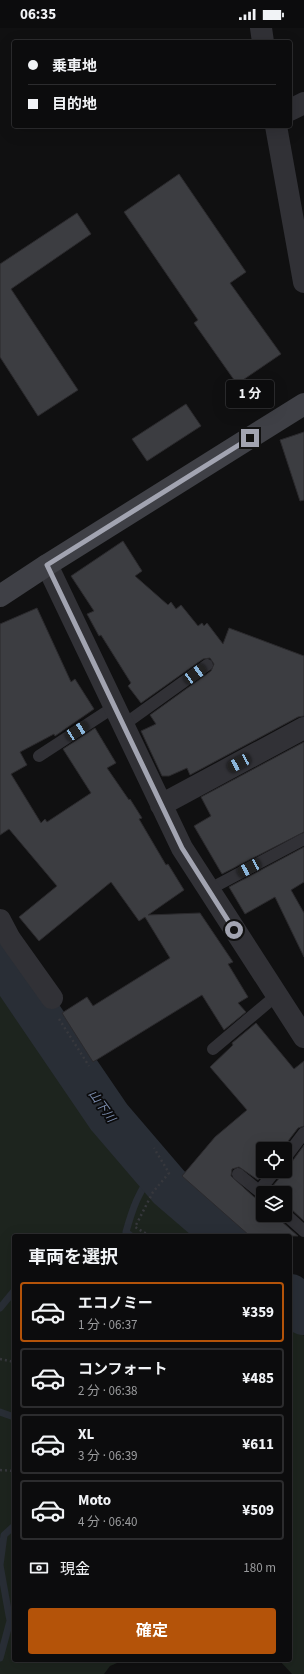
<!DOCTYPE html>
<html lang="ja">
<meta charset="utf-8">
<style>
:root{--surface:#0c0c0d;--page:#151516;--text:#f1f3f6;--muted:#9a9b9d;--line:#2c2c2e;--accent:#b45309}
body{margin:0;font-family:"Source Sans 3","Noto Sans JP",sans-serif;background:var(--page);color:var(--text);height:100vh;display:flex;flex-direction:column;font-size:15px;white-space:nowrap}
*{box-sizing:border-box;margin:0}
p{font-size:13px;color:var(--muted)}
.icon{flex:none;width:22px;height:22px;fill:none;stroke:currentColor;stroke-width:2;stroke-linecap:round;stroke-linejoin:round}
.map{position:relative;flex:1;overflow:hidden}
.side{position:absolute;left:12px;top:1206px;width:280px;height:428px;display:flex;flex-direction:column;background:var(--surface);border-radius:4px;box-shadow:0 4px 16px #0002,0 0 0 1px var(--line)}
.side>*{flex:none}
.banner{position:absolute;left:12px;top:12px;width:280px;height:88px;border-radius:4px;box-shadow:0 4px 16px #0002,0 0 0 1px var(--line);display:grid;align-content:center;height:88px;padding:0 16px;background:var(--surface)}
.tools{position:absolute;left:256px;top:1114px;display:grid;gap:8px}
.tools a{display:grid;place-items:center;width:36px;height:36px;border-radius:4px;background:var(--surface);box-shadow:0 4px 16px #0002,0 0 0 1px var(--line);font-size:20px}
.end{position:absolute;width:18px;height:18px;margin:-9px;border:5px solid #a2a4b1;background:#111;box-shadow:0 0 0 2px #111}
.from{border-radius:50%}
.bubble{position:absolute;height:28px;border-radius:4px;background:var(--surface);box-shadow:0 4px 16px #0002,0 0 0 1px var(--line);font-size:13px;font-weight:700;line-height:28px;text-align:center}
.car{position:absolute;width:12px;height:24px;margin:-12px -6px;border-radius:5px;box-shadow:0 0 3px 1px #0007;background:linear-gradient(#222 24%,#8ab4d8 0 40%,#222 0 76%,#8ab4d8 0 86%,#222 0)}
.banner b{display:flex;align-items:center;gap:14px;height:38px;font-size:15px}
.banner b+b{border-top:1px solid var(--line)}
.banner i{width:10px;height:10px;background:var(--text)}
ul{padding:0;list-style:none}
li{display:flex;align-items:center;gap:12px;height:60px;margin:0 8px 6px;padding:0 8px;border:2px solid var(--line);border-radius:4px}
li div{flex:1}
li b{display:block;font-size:15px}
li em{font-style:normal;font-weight:700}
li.active{border-color:var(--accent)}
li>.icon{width:36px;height:36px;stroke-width:1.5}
h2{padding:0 16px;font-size:18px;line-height:48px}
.pay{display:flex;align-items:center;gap:10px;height:44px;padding:0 16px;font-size:15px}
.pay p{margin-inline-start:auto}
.primary-button{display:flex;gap:8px;margin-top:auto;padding:8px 16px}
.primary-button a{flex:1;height:46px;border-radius:4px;background:var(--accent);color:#fff;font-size:16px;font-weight:700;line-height:46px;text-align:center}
.status{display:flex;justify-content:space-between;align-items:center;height:28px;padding:0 20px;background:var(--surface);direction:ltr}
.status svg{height:11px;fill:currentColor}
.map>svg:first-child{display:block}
.green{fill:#1d241e}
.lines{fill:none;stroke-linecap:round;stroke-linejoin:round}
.stream{stroke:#292e36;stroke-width:7}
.river{stroke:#292e36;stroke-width:44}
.building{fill:#3c3d41;stroke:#2b2a2d}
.path{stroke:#37383d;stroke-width:2.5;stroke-dasharray:2 3;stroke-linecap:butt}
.lane{stroke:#313136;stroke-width:12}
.street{stroke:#313136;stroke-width:22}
.secondary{stroke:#3f4046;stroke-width:22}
.route{stroke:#a2a4b1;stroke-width:5}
.labels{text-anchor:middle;stroke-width:3.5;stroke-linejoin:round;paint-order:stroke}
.water-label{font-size:12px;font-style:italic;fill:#7a8bac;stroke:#0b0b0c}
</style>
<div class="status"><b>06:35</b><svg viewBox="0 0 49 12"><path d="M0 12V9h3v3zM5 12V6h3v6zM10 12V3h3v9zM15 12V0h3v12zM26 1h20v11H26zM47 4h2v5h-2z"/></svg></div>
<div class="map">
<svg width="304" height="1646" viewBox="0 0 304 1646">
<rect width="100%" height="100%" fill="#101011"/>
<path class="green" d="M0 952 100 1094 137 1139 167 1168 216 1208H14V1632H124L110 1638 104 1646H0Z
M290 1289 304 1308V1646H292L279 1632H290Z"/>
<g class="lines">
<path class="stream" d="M131 1208 126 1204C132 1182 139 1161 155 1144
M0 1280 14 1263
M0 1384 14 1389
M0 1630 10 1593 0 1537 4 1507 14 1498"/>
<path class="river" d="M0 929 109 1089 169 1159 226 1208
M290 1268 304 1285"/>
</g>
<path class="building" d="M179 146 246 244 230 255 281 326 237 356 194 295 198 292 124 184Z
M77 185 91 206 11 261 78 362 38 388 0 329V236Z
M186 376 201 398 147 433 132 411Z
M304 404V472L300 473 280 412Z
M123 513 142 543 135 548 168 577 171 574 176 581 181 577 198 598 202 595 204 598 207 595 223 616 229 600 304 628V688L298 689 190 747 187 740 169 748H162L141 703 156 696 150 687 211 643 214 636 210 630 203 631 141 675 128 658 131 655 101 607 99 608 87 586 94 583 71 548Z
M37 580 71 654 75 651 94 681 55 708 54 706 20 724 27 737 11 746 41 795 45 791 47 794 91 765 63 721 95 700 116 735 107 740 129 772 130 771 142 790 139 791 166 837 168 836 184 862 148 887 200 885 233 934 228 936 248 969 238 975 246 984 224 1002 202 967 93 1034 62 985 87 969 93 978 170 930 145 889 139 893 111 854 39 913 19 889 57 858 9 801 0 807V596Z
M304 714V804L222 846 194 798 211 788 201 769Z
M304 819V854L291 862 304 885V929L275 869 245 886 229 859Z
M256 995 294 1041 304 1033V1098L298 1100 282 1121H263V1143H265L258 1152 239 1139 232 1141 231 1148 254 1169 258 1170 263 1169V1187H278L280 1192 298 1208H250L182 1148 215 1109 247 1082 210 1039 233 1017 232 1015Z
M304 1117V1193L290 1180 285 1179V1165H267L281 1148 282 1143H285V1137L291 1135Z"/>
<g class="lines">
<path class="path" d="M59 991 89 1038
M150 1208 135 1199 153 1164 169 1145 154 1120
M0 1331 14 1334
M0 1442 14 1443"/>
<path class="lane" d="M122 698 207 637
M39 728 114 679
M208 862 304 811
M213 1021 277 967
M285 1130 304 1105
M238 1146 259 1163 275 1143
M285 1186 304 1203"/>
<path class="street" d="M261 0 263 14
M290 82 304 75
M276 98 304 254
M47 537 182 820 304 1009
M161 777 304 700
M0 892 10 911 52 970"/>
<path class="secondary" d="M0 568 47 537 304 376"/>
</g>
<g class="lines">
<path class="route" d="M234 902 182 820 47 537 250 410"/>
</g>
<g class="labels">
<g class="water-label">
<text transform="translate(102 1078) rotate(54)" y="4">山下川</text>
</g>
</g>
</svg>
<div class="tools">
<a><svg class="icon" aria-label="locate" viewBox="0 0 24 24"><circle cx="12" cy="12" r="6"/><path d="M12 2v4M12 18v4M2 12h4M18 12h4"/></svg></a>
<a><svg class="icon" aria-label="layers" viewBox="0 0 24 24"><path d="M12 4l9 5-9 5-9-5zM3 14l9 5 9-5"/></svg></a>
</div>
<i class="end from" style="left:234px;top:902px"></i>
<i class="end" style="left:250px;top:410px"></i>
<div class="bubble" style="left:226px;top:352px;width:48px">1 分</div>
<i class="car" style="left:195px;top:646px;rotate:54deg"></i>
<i class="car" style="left:77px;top:703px;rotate:57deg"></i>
<i class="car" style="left:239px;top:735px;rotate:242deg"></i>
<i class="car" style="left:249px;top:840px;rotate:242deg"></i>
<div class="banner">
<b><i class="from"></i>乗車地</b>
<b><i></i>目的地</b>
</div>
<section class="side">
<h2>車両を選択</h2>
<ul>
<li class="active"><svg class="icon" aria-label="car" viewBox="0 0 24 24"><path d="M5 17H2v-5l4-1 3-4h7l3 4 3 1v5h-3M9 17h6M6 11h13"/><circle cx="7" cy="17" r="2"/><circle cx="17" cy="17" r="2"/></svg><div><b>エコノミー</b><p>1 分 · 06:37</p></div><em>¥359</em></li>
<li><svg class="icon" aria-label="car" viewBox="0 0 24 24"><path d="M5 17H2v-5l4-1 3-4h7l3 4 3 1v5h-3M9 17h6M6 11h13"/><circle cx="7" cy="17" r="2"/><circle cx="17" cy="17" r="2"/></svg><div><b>コンフォート</b><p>2 分 · 06:38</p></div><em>¥485</em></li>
<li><svg class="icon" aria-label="car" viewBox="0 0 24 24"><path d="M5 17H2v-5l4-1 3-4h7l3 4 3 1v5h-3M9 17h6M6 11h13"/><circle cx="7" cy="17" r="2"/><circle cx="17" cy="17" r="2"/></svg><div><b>XL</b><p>3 分 · 06:39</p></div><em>¥611</em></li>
<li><svg class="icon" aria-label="car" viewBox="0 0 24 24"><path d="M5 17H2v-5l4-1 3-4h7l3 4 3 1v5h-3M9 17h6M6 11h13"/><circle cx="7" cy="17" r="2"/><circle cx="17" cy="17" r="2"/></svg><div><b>Moto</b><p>4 分 · 06:40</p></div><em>¥509</em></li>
</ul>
<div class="pay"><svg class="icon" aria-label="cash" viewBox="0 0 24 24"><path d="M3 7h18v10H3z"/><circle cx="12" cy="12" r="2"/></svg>現金<p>180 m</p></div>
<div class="primary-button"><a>確定</a></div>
</section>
</div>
